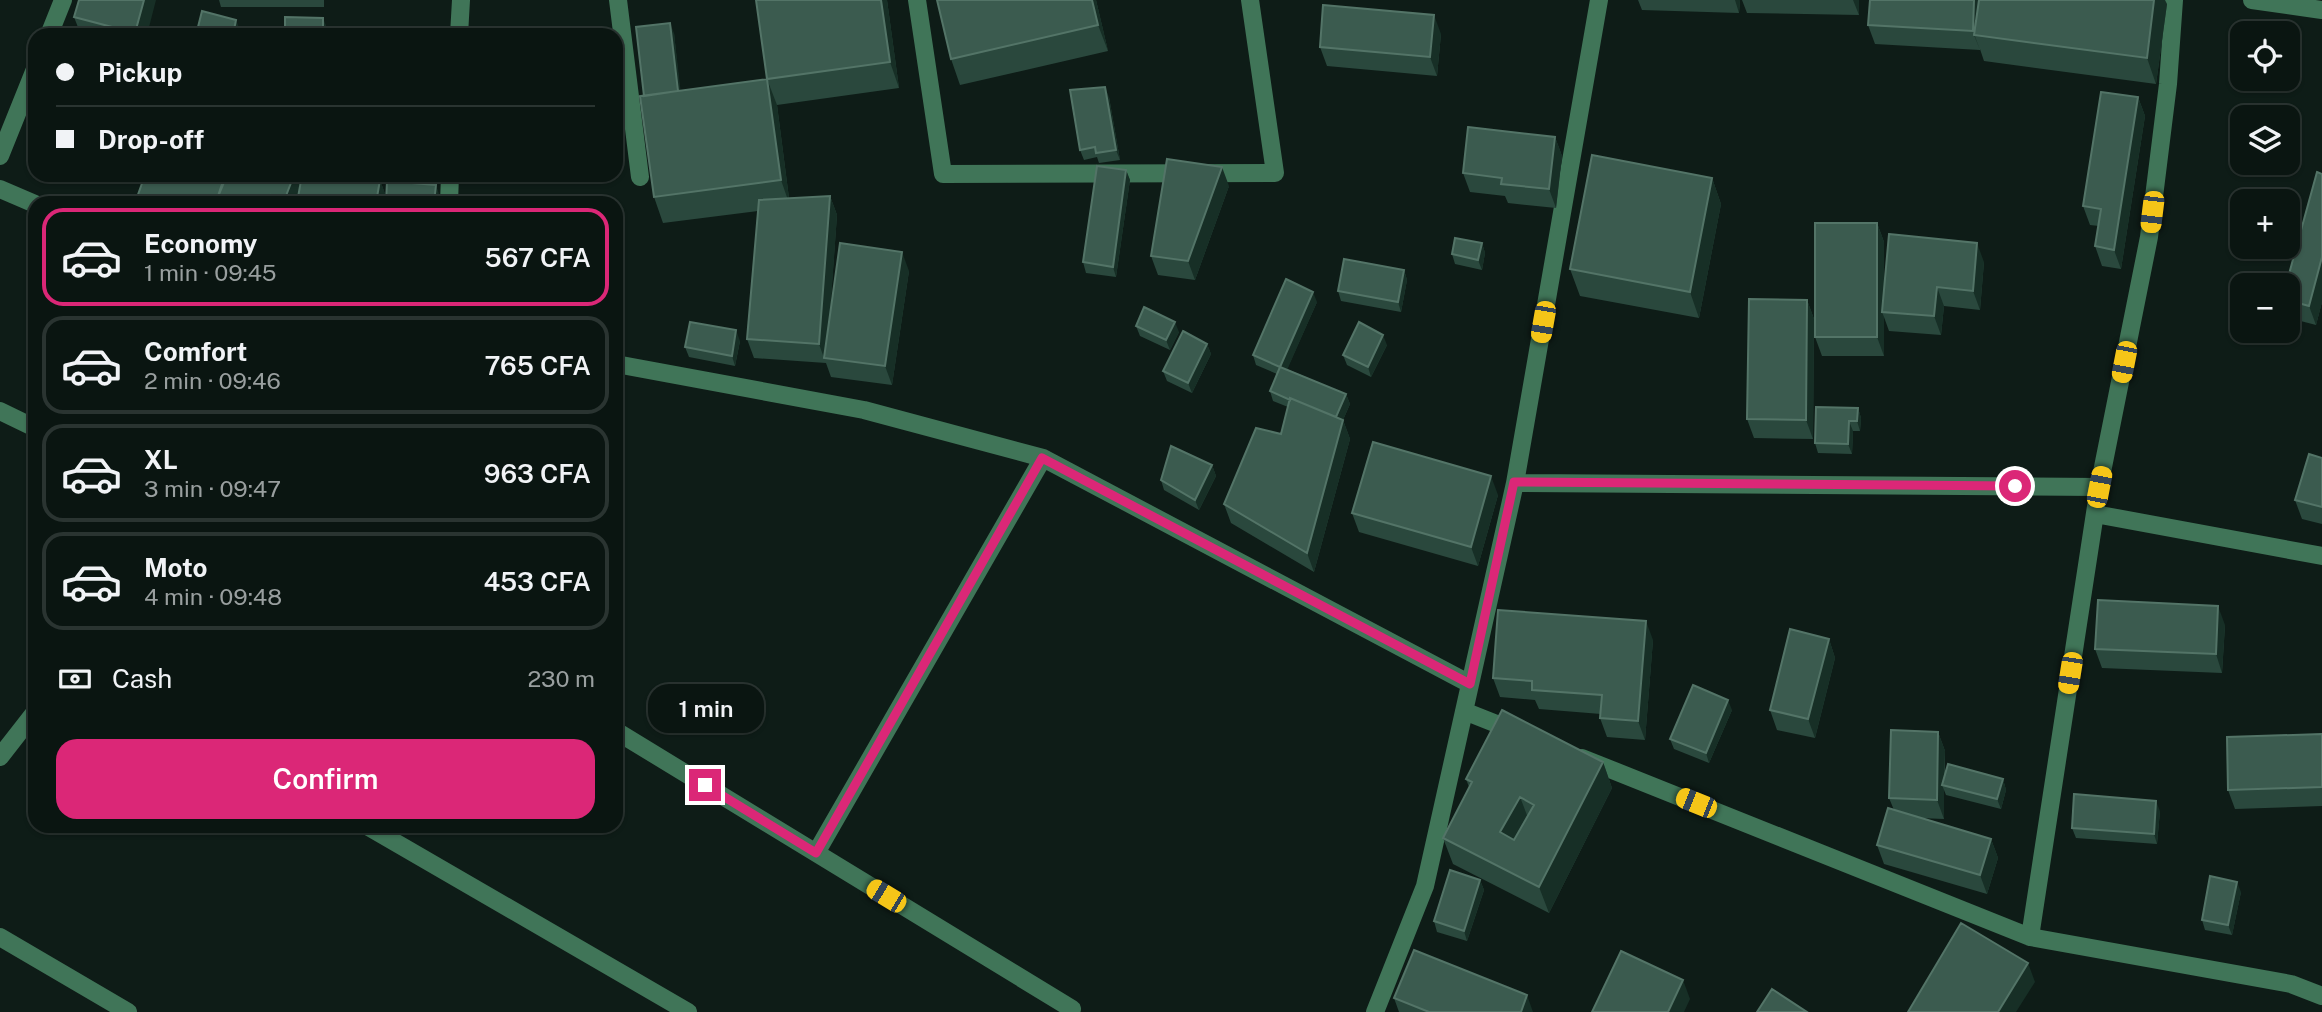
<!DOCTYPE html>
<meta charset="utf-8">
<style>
:root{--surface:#0a1511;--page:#18221f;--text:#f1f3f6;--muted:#999f9f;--line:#2a3431;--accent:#db2777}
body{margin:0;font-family:"Public Sans",sans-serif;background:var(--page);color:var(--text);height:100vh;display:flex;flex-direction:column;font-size:26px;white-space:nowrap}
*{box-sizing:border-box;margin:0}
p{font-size:23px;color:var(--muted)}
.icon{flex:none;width:38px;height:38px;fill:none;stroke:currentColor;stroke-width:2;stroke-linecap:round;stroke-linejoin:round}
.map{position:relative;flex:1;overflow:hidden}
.panel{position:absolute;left:28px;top:196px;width:595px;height:637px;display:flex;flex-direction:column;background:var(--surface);border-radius:21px;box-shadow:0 2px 5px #0004,0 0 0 2px var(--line)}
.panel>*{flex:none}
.guide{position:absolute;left:28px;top:28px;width:595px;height:154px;border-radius:21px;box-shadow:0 2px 5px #0004,0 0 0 2px var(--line);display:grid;align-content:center;height:154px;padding:0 28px;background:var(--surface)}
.buttons{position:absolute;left:2230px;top:21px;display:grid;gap:14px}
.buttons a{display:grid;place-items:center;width:70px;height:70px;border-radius:14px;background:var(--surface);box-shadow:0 2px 5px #0004,0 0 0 2px var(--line);font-size:35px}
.end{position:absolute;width:32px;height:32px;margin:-16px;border:9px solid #db2777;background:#fff;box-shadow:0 0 0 4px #fff}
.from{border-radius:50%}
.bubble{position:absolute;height:49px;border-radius:21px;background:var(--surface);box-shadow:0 2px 5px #0004,0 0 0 2px var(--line);font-size:23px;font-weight:600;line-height:49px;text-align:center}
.car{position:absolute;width:21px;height:42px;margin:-21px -10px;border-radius:9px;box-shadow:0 0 5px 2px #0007;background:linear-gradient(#f5c518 24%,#345 0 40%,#f5c518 0 76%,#345 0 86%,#f5c518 0)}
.guide b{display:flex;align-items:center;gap:24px;height:66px;font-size:26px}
.guide b+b{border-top:2px solid var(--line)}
.guide i{width:18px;height:18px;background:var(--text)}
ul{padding:12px 0 0;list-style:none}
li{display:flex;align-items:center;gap:21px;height:98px;margin:0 14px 10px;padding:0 14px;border:4px solid var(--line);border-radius:21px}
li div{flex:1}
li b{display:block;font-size:26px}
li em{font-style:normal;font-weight:600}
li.active{border-color:var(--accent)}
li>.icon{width:63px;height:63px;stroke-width:1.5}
.pay{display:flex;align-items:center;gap:18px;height:77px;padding:0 28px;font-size:26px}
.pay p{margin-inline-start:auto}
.action{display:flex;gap:14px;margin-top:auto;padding:14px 28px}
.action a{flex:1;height:80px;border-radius:21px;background:var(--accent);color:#fff;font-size:28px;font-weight:600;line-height:80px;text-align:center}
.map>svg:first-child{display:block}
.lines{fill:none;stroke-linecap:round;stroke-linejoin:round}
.minor{stroke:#407558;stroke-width:18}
.wall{fill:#2a483d}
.shaded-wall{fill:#172f26}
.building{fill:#3b5b4f;stroke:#537467;stroke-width:2;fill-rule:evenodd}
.route{stroke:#db2777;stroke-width:9}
</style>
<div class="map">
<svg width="2322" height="1012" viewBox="0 0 2322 1012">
<rect width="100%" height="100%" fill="#0e1c17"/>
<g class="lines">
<path class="minor" d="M618 0 640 177
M917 0 943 174 1275 173 1250 0
M2252 0 2322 10
M49 35 63 0
M459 35 461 0
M0 156 35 69
M0 189 35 204
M449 203 450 175
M616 364 864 410 1043 458 1470 684
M0 411 35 428
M1515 483 2099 487
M2095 514 2322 556
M1464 711 1517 732
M616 731 1072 1009 1070 1012
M0 757 35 712
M1582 758 2030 937 2291 984 2322 996
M367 826 688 1012
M816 853 1043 458
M0 937 128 1012
M2030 937 2099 487 2149 237 2168 84 2174 0
M1375 1012 1425 886 1515 483 1599 0"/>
</g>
<path class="wall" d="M219 0H324V7H221Z
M887 0 899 88 777 105 789 198 830 196 837 215 830 311 909 271 892 385 831 377 826 363 754 358 747 339 758 211 663 223 654 197 644 96 674 33 680 91 767 79Z
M1096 0 1108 51 960 85 951 59Z
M1638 0H1740L1739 13 1642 10Z
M1742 0H1859V15L1747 13Z
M2167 4 2156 84 1984 61 1980 49V50L1875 44 1868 25Z
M74 17 147 35H81Z
M1441 34 1437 76 1327 66 1320 47Z
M1109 97 1120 160 1099 163 1097 157 1084 160 1080 150Z
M2138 97 2145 116 2121 269 2102 266 2095 246 2099 226 2090 225 2083 206Z
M1555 137 1562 156 1556 208 1508 203 1505 196 1470 192 1463 173Z
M1126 170 1130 180 1116 277 1086 273 1083 262Z
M2322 174V302L2316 325 2289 318 2287 312V285Z
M224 178 225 181 380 180 386 197 442 203H135Z
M1712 178 1721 204 1699 318 1580 296 1570 269Z
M1229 186 1195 280 1158 275 1151 256Z
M1877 223 1884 242V291L1984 262 1980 310 1944 306 1941 335 1889 331 1884 317V356H1822L1815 337Z
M1482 243 1485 253 1482 270 1455 264 1452 254Z
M1404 270 1407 280 1401 312 1341 301 1338 291Z
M1807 300 1814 319 1813 439 1754 438 1747 419Z
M1317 302 1287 369 1346 394 1350 404 1343 420 1350 439 1314 572 1231 523 1224 504 1281 434 1288 407 1273 401 1270 391 1277 374 1256 365 1253 355Z
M1136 326 1179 332 1170 350 1140 336Z
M740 341 735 366 689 357 685 347Z
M1207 344 1211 354 1192 393 1167 381 1163 371Z
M1387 345 1371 377 1347 365 1343 355Z
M1858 408 1861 418 1860 431H1853L1852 454 1818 453 1815 443Z
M2322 458V524L2302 519 2295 500Z
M1212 465 1216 476 1199 510 1164 490 1161 480Z
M1498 495 1478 566 1359 532 1352 513Z
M2225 625 2222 673 2102 668 2095 649Z
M1829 639 1835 658 1815 738 1777 730 1770 710Z
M1653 640 1645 740 1607 737 1600 718 1601 714 1539 709 1535 700 1500 697 1493 678Z
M1732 710 1709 763 1674 749 1670 739Z
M1938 732 1945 751V776L2003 779 2006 790 2001 809 1946 795 1944 790V819L1919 818 1991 839 1998 858 1987 894 1884 864 1877 845 1894 810 1889 798Z
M2322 734V806L2235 809 2228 790Z
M1603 762 1612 788 1549 913 1453 864 1443 838 1469 787 1466 779Z
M2160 811 2157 844 2076 838 2072 828Z
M1480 880 1484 890 1467 941 1437 932 1434 921Z
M2241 892 2232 935 2205 930 2202 920Z
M1394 998 1533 1012H1399Z"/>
<path class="shaded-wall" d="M144 0H156L147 35H136L135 33Z
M881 0H887L899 88 890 62Z
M1092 0H1096L1108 51 1098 25Z
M1735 0H1740L1739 13Z
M1853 0H1859V15Z
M1974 0H1982L1974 35 1980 50 1973 31Z
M2154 0H2165L2167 4 2156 84 2147 58Z
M1434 15 1441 34 1437 76 1430 57Z
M323 18 327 28V35H323Z
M236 20 240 30 239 35H233Z
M670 23 674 33 683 112 679 102Z
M767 79 777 105 790 206 781 180Z
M1105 87 1109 97 1120 160 1116 150Z
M2138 97 2145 116 2121 269 2114 250Z
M1555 137 1562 156 1556 208 1549 189Z
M1222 167 1229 186 1195 280 1188 261Z
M1126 170 1130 180 1116 277 1113 267Z
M294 175H304L298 203H285L284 201Z
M1712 178 1721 204 1699 318 1690 292Z
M380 180 387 199 386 203H376Z
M436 185 442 203H434Z
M271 195 274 203H268Z
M830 196 837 215 827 358H824L819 344Z
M1877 223 1884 242V312H1882L1884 317V356L1877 337Z
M1482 243 1485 253 1482 270 1478 260Z
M1977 243 1984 262 1980 310 1973 291Z
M902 252 909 271 892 385 885 366Z
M2322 257V302L2316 325 2309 306Z
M1404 270 1407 280 1401 312 1398 302Z
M1937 287 1944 306 1941 335 1934 316Z
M1313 292 1317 302 1284 377 1280 367Z
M1807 300 1814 319 1813 439 1806 420Z
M1175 322 1179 332 1170 350 1166 340Z
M736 330 740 341 735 366 732 356Z
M1383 335 1387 345 1371 377 1368 367Z
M1207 344 1211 354 1192 393 1188 383Z
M1346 394 1350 404 1343 420 1350 439 1314 572 1307 553 1336 419Z
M1858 408 1861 418 1860 431 1857 421Z
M1849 421 1853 431 1852 454 1848 444Z
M1212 465 1216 476 1199 510 1195 500Z
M1491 476 1498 495 1478 566 1471 547Z
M2218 606 2225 625 2222 673 2216 654Z
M1646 621 1653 640 1645 740 1638 721Z
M1829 639 1835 658 1815 738 1808 719Z
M1728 700 1732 710 1709 763 1706 753Z
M1938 732 1945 751 1944 785H1942L1944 790V819L1937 800Z
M1603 762 1612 788 1549 913 1539 887Z
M2003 779 2006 790 2001 809 1997 799Z
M1520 797 1530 823 1509 858 1500 832Z
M2156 801 2160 811 2157 844 2154 834Z
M1991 839 1998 858 1987 894 1980 875Z
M1480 880 1484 890 1467 941 1464 931Z
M2237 882 2241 892 2232 935 2228 925Z
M2028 963 2035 982 2016 1012H1998Z
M1683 980 1690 999 1684 1012H1668Z
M1527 995 1533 1012H1521Z"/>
<path class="building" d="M79 0H144L135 33 74 17Z
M756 0H881L890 62 767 79Z
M937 0H1092L1098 25 951 59Z
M1870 0H1974L1973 31 1868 25Z
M1979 0H2154L2147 58 1974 35Z
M1323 5 1434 15 1430 57 1320 47Z
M202 11 236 20 233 35H196Z
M285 17 323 18V35H285Z
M670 23 678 91 644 96 636 27Z
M767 79 781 180 654 197 640 96Z
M1105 87 1116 150 1096 153 1095 147 1080 150 1070 90Z
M2101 92 2138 97 2114 250 2095 246 2101 209 2083 206Z
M1468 127 1555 137 1549 189 1501 184 1502 178 1463 173Z
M1592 155 1712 178 1690 292 1570 269Z
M1167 159 1222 167 1188 261 1151 256Z
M1097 166 1126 170 1113 267 1083 262Z
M2317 172 2322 174V257L2309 306 2287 300V285H2286Z
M145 175H217L224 178 217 199 227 175H294L284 201 271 195 268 203H135Z
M302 175H347L380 180 376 203H297Z
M387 181 436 185 434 203H386Z
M830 196 819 344 747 339 759 200Z
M1815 223H1877V337H1815Z
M1889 234 1977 243 1973 291 1937 287 1934 316 1882 312Z
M1455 238 1482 243 1478 260 1452 254Z
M840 243 902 252 885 366 824 358Z
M1344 259 1404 270 1398 302 1338 291Z
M1286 279 1313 292 1280 367 1346 394 1336 417 1290 398V400L1270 391 1280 367 1253 355Z
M1749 299 1807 300 1806 420 1747 419Z
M1144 307 1175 322 1166 340 1136 326Z
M690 322 736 330 732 356 685 347Z
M1359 322 1383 335 1368 367 1343 355Z
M1183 331 1207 344 1188 383 1163 371Z
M1290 398 1343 420 1307 553 1224 504 1256 428 1281 434Z
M1816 407 1858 408 1857 421H1849L1848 444 1815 443Z
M1373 442 1491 476 1471 547 1352 513Z
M1171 446 1212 465 1195 500 1161 480Z
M2309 454 2322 458V507L2295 500Z
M2098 600 2218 606 2216 654 2095 649Z
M1498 610 1646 621 1638 721 1600 718 1602 695 1532 690V681L1493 678Z
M1790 629 1829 639 1808 719 1770 710Z
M1693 685 1728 700 1706 753 1670 739Z
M1502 710 1603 762 1539 887 1443 838 1472 782 1466 779ZM1520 797 1534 805 1514 840 1500 832Z
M1891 730 1938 732 1937 800 1889 798Z
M2322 734V787L2228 790 2227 737Z
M1948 764 2003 779 1997 799 1942 785Z
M2074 794 2156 801 2154 834 2072 828Z
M1888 808 1991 839 1980 875 1877 845Z
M1450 870 1480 880 1464 931 1434 921Z
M2210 876 2237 882 2228 925 2202 920Z
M1961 923 2028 963 1998 1012H1908Z
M1414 950 1527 995 1521 1012H1429L1394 998Z
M1621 951 1683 980 1668 1012H1592Z
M1772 989 1807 1012H1757Z"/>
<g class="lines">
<path class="route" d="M705 785 816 853 1042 458 1470 684 1514 482 2015 486"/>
</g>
</svg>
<div class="buttons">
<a><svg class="icon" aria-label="locate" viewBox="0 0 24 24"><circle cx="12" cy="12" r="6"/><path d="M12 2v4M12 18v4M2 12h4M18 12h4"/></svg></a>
<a><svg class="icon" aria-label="layers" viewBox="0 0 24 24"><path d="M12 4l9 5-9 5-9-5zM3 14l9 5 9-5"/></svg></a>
<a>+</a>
<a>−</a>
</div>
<i class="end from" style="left:2015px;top:486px"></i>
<i class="end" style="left:705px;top:785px"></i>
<div class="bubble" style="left:648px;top:684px;width:116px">1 min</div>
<i class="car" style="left:2152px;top:212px;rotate:187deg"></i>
<i class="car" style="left:1543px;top:322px;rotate:190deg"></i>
<i class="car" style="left:2124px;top:362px;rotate:191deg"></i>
<i class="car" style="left:2099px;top:487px;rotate:11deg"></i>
<i class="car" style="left:2070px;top:673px;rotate:189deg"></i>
<i class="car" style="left:1696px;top:803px;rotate:292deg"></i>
<i class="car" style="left:886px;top:896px;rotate:301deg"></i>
<div class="guide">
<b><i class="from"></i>Pickup</b>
<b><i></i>Drop-off</b>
</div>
<section class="panel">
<ul>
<li class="active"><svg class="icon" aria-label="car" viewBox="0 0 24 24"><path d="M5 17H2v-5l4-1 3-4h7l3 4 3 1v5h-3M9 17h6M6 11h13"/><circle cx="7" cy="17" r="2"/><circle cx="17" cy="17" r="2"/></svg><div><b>Economy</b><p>1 min · 09:45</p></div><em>567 CFA</em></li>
<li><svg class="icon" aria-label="car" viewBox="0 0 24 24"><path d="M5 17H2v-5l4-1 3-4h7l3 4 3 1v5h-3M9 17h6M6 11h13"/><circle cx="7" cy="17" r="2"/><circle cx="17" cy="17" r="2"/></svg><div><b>Comfort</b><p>2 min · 09:46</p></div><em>765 CFA</em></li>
<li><svg class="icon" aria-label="car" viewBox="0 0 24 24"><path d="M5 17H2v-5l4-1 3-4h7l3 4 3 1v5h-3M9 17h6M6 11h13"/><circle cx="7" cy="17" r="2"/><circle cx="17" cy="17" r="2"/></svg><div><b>XL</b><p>3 min · 09:47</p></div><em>963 CFA</em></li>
<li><svg class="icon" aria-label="car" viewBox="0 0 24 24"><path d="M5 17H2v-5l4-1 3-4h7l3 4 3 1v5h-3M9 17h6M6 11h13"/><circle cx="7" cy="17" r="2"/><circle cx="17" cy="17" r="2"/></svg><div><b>Moto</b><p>4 min · 09:48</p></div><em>453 CFA</em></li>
</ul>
<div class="pay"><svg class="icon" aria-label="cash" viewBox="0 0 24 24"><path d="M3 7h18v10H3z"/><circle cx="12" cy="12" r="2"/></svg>Cash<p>230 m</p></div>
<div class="action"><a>Confirm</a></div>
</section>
</div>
